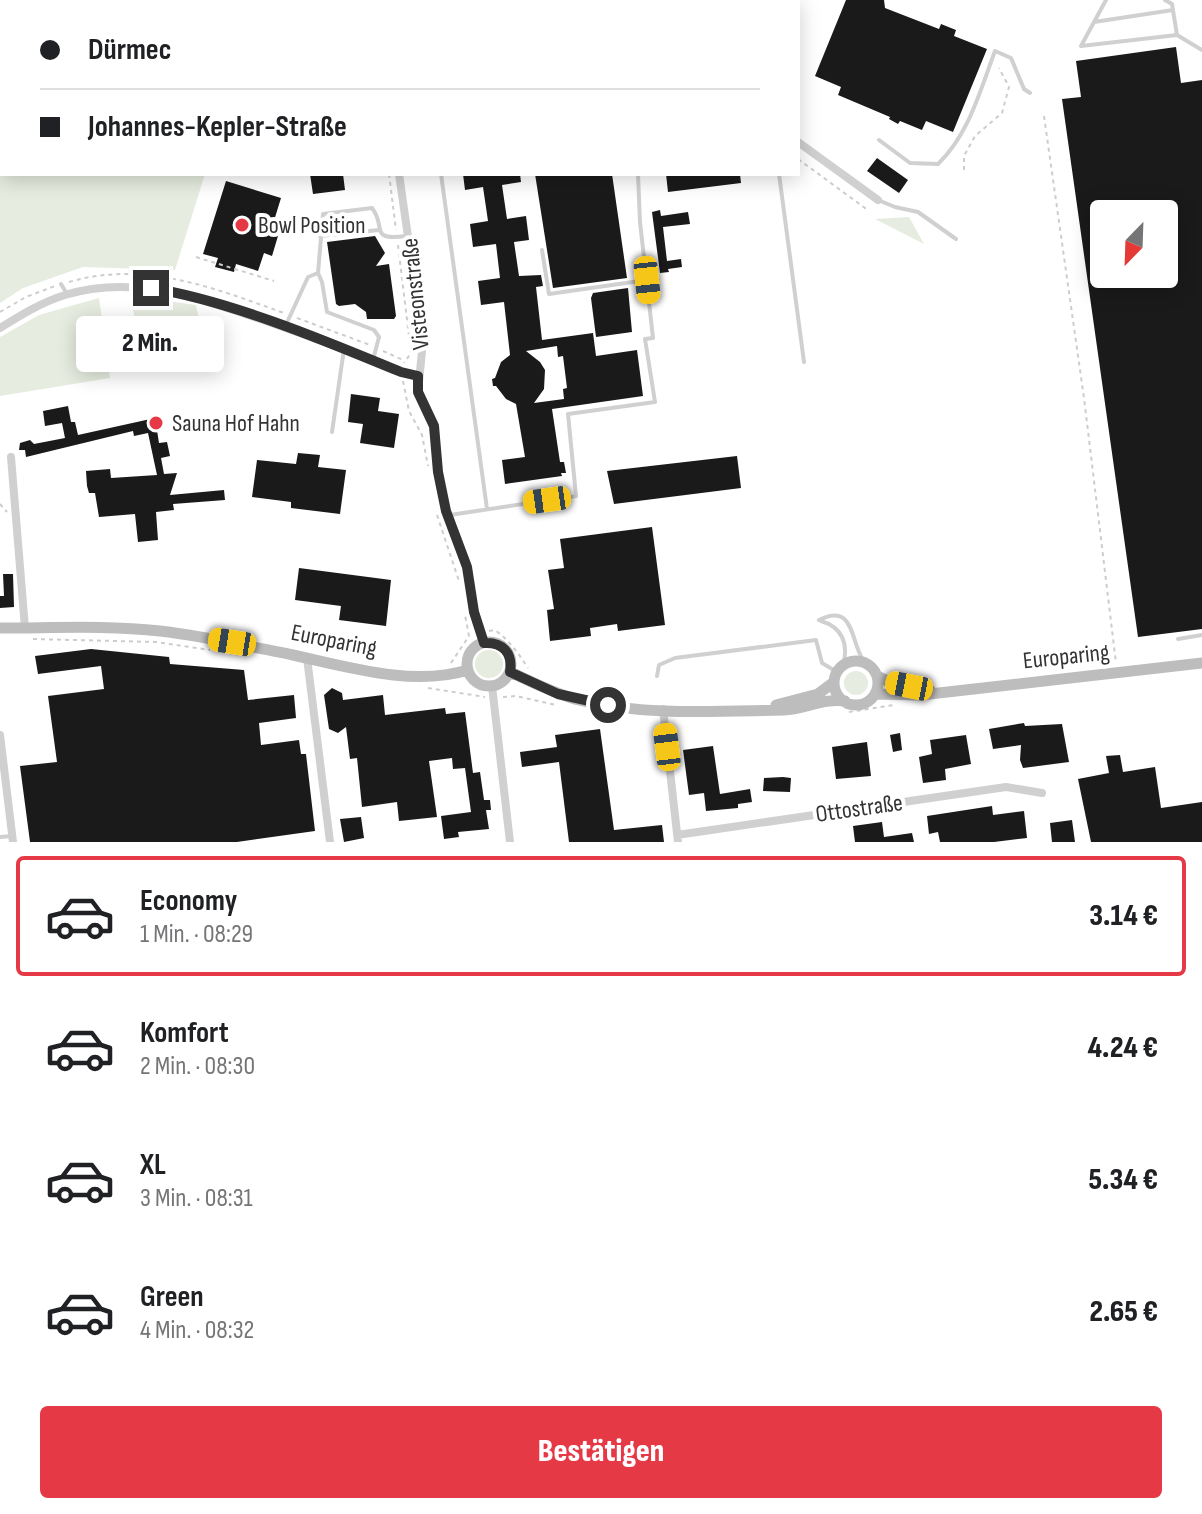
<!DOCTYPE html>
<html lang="de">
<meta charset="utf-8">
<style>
:root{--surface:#fff;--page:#f6f6f6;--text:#202124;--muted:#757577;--line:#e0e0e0;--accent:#e63946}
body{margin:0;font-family:"Sofia Sans Condensed",sans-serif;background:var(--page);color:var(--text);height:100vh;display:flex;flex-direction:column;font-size:30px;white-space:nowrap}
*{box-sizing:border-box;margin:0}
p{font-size:26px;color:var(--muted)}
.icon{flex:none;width:44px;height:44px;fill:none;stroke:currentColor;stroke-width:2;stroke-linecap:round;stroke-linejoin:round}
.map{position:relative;height:842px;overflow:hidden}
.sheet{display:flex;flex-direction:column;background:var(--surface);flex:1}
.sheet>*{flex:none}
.top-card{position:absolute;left:0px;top:0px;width:800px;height:176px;box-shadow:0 4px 20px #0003;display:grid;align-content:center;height:176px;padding:0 40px;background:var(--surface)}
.needle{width:52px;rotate:203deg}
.tools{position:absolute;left:1090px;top:200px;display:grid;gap:16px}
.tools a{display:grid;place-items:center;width:88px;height:88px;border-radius:8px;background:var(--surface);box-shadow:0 4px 20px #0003;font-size:40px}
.end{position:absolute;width:36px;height:36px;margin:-18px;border:10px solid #333;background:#fff;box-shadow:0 0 0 4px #fff}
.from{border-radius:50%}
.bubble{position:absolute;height:56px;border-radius:8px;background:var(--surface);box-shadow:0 4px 20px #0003;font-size:26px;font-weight:800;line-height:56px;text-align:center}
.car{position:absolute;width:24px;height:48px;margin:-24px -12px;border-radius:10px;box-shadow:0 0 6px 2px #0007;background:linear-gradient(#f5c518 24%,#345 0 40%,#f5c518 0 76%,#345 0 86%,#f5c518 0)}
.top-card b{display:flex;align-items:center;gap:28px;height:76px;font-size:30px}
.top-card b+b{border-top:2px solid var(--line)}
.top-card i{width:20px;height:20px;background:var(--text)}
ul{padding:14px 0 0;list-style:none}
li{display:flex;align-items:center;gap:24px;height:120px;margin:0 16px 12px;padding:0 24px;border:4px solid transparent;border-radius:8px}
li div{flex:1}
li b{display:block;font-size:30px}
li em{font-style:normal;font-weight:800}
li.current{border-color:var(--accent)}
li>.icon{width:72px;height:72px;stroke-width:1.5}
.primary-button{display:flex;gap:16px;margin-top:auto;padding:16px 40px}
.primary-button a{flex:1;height:92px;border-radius:8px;background:var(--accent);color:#fff;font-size:32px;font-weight:800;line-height:92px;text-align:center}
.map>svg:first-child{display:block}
.green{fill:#e6ecdf}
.building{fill:#1a1a1a;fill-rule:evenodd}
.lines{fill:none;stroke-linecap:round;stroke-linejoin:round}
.path{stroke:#cdcdcd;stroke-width:2;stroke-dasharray:4 4;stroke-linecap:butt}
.lane{stroke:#d0d0d0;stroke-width:4}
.street{stroke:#d0d0d0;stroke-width:8}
.secondary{stroke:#bdbdbd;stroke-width:11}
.route{stroke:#333;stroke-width:10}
.poi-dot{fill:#e63946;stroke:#fff;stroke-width:3}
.labels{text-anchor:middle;stroke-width:8;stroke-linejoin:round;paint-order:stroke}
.poi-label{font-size:24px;fill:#333;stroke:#fff;text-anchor:start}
.street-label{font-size:24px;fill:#333;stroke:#fff}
</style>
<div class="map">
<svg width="1202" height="842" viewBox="0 0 1202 842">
<rect width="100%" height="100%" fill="#fff"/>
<path class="green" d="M0 83H2V174H205L175 270 83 267 23 288 0 303Z
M909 217 924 244 875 219Z
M130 296 196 305 207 358 145 367Z
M99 298 110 378 0 396V337L39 315Z
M475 664a14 14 0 1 1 28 0a14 14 0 1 1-28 0Z
M844 683a12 12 0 1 1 24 0a12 12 0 1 1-24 0Z"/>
<path class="building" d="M846 0H884L885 8 939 29 941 24 956 30 954 36 987 49 953 132 926 121 922 130 900 121 898 124 889 119 890 117 838 95 841 87 815 76Z
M1176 47 1181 83 1202 80V629L1138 637 1062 99 1081 97 1076 61ZM1104 214H1164V274H1104Z
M877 158 908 180 899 193 867 171Z
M310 174H343L345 190 313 194Z
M463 174H520L521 182 502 185 507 219 526 216 529 240 514 242 519 276 541 275 543 286 536 287 542 340 593 333 596 356 637 350 643 396 552 409 560 462H564L566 473H561L562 476 505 484 502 460 525 457 516 404 506 399 496 386H493L492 379 495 378 501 362 510 355 504 302 481 305 478 281 500 278 496 244 473 247 470 224 488 221 483 187 465 190ZM557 346 558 357 563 356 567 388 563 389 564 399 534 403 544 389 545 370 540 362 526 351Z
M535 174H612L627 278 553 288Z
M666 174H740L741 183 668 192Z
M226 181 281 198 273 224 281 226 272 256 264 253 258 271 236 264 234 272 215 267 218 258 203 254Z
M660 210 661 216 688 212 690 224 663 227 667 261 681 259 682 267 668 269 669 272 660 273 652 212Z
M375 236 385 253 376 266 389 264 396 316 394 319H367L366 312 355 304 339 306 336 304 327 242Z
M628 288 632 332 596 337 591 298 593 293Z
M351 394 380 398 378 411 399 414 394 448 360 443 363 424 348 422Z
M68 406 71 422H75L78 435 155 418 159 443 167 442 170 456 161 458 164 474 177 473 170 495 224 490 225 500 173 504 174 510 156 512 158 540 138 542 135 514 99 517 95 493H89L87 486 86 471 110 469 111 478 157 475 148 433 134 436 133 431 26 457 25 450H19L20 443 30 440 34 444 65 438 62 423 45 426 43 411Z
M298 453 320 455 318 467 346 470 340 514 291 508V502L252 497 257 460 296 464Z
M737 456 741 488 614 504 607 471Z
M652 527 665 625 618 631 617 624 590 628 591 636 550 641 547 610 554 609 548 570 564 568 560 539Z
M299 568 391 580 386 626 339 620 341 606 295 600Z
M3 574H13L14 607 0 608V596H4Z
M91 649 169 657 170 664 244 670 248 700 294 695 296 718 259 723 261 745 299 740 301 754H306L315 831 237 842H30L20 766 57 762 48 696 104 689 101 666 38 674 35 656Z
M332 688 342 693 343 700 383 695 385 715 445 708 446 714 465 712 473 773 480 772 484 800H490L491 810H486L489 829 458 832 459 837 444 839 441 816 471 812 465 768 453 769 452 758 429 761 437 817 399 821 397 802 362 807 357 758 350 759 346 727 338 733 329 729 324 695Z
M1024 723 1025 726 1062 724 1069 762 1023 768 1020 760 1021 745 993 749 989 729Z
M600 729 614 830 662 825 664 842H569L559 762 522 767 520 752 557 747 555 735Z
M900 733 902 750 893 752 890 735Z
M966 735 971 764 945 769 946 780 923 783 919 757 932 754 930 740Z
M867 742 871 776 836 779 832 747Z
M713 746 720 794 750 789 752 802 738 804V808L706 811 704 793 689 795 683 750Z
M1120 755 1123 772 1155 767 1161 808 1202 802V842H1091L1078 779 1109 773 1106 756Z
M783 777 791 778 790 792 763 791 764 778Z
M992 806 993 815 1024 811 1027 838 994 842H940L938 832 929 834 927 816Z
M361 817 364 838 344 842 340 819Z
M1072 820 1075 842H1052L1050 823Z
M882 822 884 837 912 833 914 842H855L853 826Z"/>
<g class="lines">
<path class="path" d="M0 77H2
M1044 116 1084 398 1116 663
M798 159 869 211
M964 170V156L975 136 1002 113 1009 87 999 68
M389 174 396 230
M398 245 411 353 404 363
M196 257 274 281
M69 282C144 260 214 288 284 313
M0 312 26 297 55 286
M297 318 370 345
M383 351 403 360
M403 381 409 411 422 435 428 466
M0 504 7 512
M437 515 459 581
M489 631 495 630C510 641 518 653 528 668
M33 639 156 642 210 650
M451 663 469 636 465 615
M428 688 485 697
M503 697 516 696 556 705
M849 712 894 705"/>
<path class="lane" d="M65 0V2
M491 0 496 2
M1106 0 1081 46 1177 35 1202 50
M1165 0 1172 4 1177 35
M473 2 474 0
M553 2V0
M1094 22 1173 10
M879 140 910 163 938 164C969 134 980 91 995 51L1011 58 1024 89 1030 93
M441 174 487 509
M779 174 804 362
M878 200 895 207 918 212 956 239
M320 236 379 230
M542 250 549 294 647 280
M318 273 323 214 372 208C387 227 368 241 406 236
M61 284 67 294
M285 327 308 277 318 273 322 282 327 312 374 330 379 337 373 360
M332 432 344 349
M450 515 576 496 568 414 655 402 645 339 653 338 640 222 638 174
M819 620C856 601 850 645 865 663
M821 621C842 627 849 644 843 665
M1178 639 1202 635
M657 676 659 665 675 658 816 640 822 663 837 672
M0 837 12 836"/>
<path class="street" d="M402 0 405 2
M358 2 361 0
M0 64H2
M798 142 878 200
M399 174 423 341 418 392 434 426 438 472 446 511 467 567 474 612 484 643
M0 328C21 315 42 302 65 295 133 274 199 298 263 320 309 336 356 353 401 372L418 376
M11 457 25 628
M307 658 330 842
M492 686 510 842
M663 709 678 842
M0 735 13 842
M677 835 1006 787 1042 793"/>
<path class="secondary" d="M0 628C53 628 107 625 160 631 204 636 248 646 293 655 348 667 413 687 468 670
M467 664a22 22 0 1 1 44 0a22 22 0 1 1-44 0Z
M834 683a22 22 0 1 1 44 0a22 22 0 1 1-44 0Z
M510 672C533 682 555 694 579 700 642 716 719 711 784 710 804 709 824 698 845 701
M877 676 890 682 930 690
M875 694 921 695 1202 663
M776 705 818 694 834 682"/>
</g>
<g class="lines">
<path class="route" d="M151 288C231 301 326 341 401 372L418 376V392L434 426 438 472 446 511 467 567 474 612 484 643C503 642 513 653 510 672L558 694 608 705"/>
</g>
<g class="poi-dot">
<circle cx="242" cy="225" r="8"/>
<circle cx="156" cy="423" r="8"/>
</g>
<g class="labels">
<g class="poi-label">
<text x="258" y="233">Bowl Position</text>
<text x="172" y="431">Sauna Hof Hahn</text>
</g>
<g class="street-label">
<text transform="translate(415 294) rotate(-96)" y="8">Visteonstraße</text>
<text transform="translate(334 640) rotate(11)" y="8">Europaring</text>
<text transform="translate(1066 656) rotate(-6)" y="8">Europaring</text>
<text transform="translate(859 808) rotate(-8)" y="8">Ottostraße</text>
</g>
</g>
</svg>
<div class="tools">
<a><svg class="needle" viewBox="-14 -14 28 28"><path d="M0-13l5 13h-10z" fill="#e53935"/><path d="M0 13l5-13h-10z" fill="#757577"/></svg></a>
</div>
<i class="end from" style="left:608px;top:705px"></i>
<i class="end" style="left:151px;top:288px"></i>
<div class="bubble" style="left:76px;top:316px;width:148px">2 Min.</div>
<i class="car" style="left:647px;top:280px;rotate:174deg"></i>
<i class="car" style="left:547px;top:500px;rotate:262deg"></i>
<i class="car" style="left:232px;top:642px;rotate:279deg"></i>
<i class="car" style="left:909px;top:686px;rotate:281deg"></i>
<i class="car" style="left:667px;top:747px;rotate:353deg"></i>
<div class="top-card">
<b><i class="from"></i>Dürmec</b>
<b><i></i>Johannes-Kepler-Straße</b>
</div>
</div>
<section class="sheet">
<ul>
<li class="current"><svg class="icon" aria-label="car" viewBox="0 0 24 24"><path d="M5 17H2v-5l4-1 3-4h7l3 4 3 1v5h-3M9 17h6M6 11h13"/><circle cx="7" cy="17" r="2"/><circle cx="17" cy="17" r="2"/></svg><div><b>Economy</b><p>1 Min. · 08:29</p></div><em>3.14 €</em></li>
<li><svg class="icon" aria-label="car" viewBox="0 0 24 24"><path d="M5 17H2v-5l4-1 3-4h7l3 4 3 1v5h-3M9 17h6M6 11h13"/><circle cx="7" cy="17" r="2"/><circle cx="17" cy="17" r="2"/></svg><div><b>Komfort</b><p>2 Min. · 08:30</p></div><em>4.24 €</em></li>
<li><svg class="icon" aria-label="car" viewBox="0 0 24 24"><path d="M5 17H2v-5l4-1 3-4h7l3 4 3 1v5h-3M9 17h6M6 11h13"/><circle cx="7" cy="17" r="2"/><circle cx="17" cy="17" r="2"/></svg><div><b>XL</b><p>3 Min. · 08:31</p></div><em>5.34 €</em></li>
<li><svg class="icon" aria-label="car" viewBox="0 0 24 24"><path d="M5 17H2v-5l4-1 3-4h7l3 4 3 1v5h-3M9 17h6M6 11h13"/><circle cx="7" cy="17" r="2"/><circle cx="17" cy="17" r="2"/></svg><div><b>Green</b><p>4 Min. · 08:32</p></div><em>2.65 €</em></li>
</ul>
<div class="primary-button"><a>Bestätigen</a></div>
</section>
